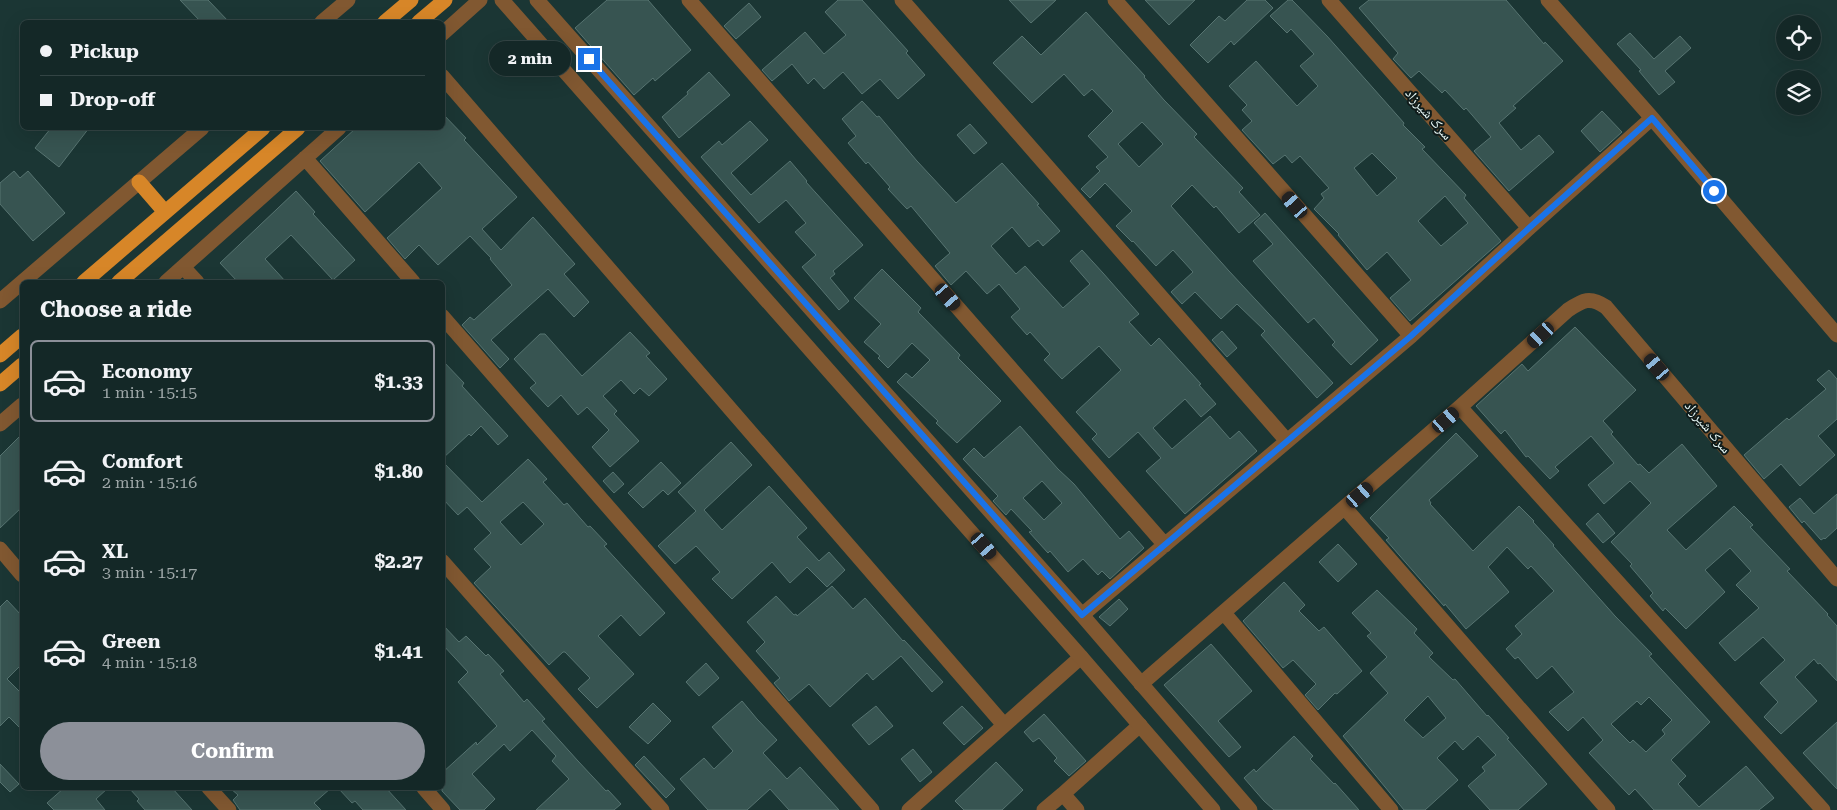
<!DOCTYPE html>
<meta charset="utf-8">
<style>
:root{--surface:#142827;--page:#1d302f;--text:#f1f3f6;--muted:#9da6a7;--line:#344;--accent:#8c9099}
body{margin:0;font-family:"Roboto Serif","Noto Naskh Arabic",serif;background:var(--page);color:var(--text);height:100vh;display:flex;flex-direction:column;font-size:19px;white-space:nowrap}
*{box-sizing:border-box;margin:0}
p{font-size:16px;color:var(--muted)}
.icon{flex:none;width:28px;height:28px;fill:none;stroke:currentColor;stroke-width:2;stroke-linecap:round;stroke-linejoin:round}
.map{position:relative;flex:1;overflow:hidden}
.side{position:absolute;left:20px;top:280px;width:425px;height:510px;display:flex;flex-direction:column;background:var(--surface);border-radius:8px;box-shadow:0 5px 20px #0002,0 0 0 1px var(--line)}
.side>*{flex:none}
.banner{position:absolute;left:20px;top:20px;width:425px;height:110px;border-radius:8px;box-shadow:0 5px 20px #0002,0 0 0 1px var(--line);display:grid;align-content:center;height:110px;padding:0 20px;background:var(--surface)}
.controls{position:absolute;left:1776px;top:15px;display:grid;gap:10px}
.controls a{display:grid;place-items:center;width:45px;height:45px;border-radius:50%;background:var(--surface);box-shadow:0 5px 20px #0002,0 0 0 1px var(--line);font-size:25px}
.end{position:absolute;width:22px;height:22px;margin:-11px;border:6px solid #1a73e8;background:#fff;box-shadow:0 0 0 2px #fff}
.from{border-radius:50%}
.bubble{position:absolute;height:35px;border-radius:18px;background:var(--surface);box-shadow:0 5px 20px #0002,0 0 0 1px var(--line);font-size:16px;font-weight:700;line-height:35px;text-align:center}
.car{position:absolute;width:15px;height:30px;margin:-15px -8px;border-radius:6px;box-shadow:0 0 4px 1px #0007;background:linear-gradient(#222 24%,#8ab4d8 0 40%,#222 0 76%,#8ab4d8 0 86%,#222 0)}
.banner b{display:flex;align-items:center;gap:18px;height:48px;font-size:19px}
.banner b+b{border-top:1px solid var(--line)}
.banner i{width:12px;height:12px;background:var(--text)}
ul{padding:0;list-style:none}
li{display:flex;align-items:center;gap:15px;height:82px;margin:0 10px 8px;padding:0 10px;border:2px solid transparent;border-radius:8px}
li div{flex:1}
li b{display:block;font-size:19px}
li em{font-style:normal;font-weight:700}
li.on{border-color:var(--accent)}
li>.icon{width:45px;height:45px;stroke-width:1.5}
h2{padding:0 20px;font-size:22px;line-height:60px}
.primary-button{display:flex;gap:10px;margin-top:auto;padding:10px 20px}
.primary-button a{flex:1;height:58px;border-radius:30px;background:var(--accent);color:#fff;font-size:20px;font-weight:700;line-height:58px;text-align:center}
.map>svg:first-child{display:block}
.building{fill:#375451;stroke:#577471;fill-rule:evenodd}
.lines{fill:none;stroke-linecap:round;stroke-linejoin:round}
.minor{stroke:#815831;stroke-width:15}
.tertiary{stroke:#815831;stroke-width:15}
.trunk{stroke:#d78628;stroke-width:15}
.route{stroke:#1a73e8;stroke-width:6}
.labels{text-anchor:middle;stroke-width:4;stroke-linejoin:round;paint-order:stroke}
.street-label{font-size:14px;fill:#e9f9f7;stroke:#0f1b1a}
</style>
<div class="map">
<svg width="1837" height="810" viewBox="0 0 1837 810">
<rect width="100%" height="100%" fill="#1b3634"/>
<path class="building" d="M180 0H208L229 22H201Z
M607 0H648L691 50 655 81 653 78 634 95 575 28Z
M838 0H862L908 51 906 53 925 75 898 99 880 79 862 94 843 72 824 89 814 78 808 84 792 64 772 81 762 70 805 32 824 54 846 35 825 12Z
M1009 0H1056L1031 23Z
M1145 0H1195L1169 25Z
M1247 0H1265L1273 8 1234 45 1231 41 1208 63 1190 45 1219 16 1225 21Z
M1288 0H1292L1327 36 1404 123 1403 125 1425 147 1422 149 1466 195 1464 198 1501 241 1410 321 1390 298 1411 280 1387 252 1367 270 1338 235 1339 234 1314 209 1324 198 1321 194 1329 188 1300 156 1292 163 1285 155 1273 164 1242 130 1252 121 1242 110 1247 105 1229 86 1256 61 1297 106 1318 86 1300 66 1314 54 1291 29 1287 33 1270 16ZM1372 153 1397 178 1377 196 1354 168ZM1445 196 1468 223 1441 246 1418 221Z
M1369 0H1506L1544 44 1545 42 1563 61 1513 106 1516 108 1499 123 1521 150 1539 135 1554 152 1509 191 1474 151 1491 137 1466 108 1464 110 1445 90 1442 93 1419 71 1411 78 1395 61 1393 59 1398 53 1359 8Z
M749 3 761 17 736 39 724 26Z
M1086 12 1145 76 1144 77 1164 100 1197 134 1194 137 1243 188 1239 192 1260 215 1239 233 1216 206 1214 208 1192 185 1171 206 1229 271 1333 383 1317 398 1261 335 1265 331 1237 304 1221 319 1195 292 1182 304 1171 292 1193 272 1173 250 1156 266 1133 241 1132 242 1116 226 1132 211 1105 183 1090 198 1081 189 1100 171 1096 167 1108 157 1088 136 1113 111 1092 89 1084 96 1064 74 1032 103 993 63 1022 36 1041 55ZM1142 122 1163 144 1139 167 1118 144Z
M1630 33 1654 59 1680 36 1691 48 1665 71 1675 82 1659 95 1639 71 1641 70 1617 44Z
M709 72 730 95 679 138 662 117 688 94 687 92Z
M862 101 877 117 879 116 917 161 956 203 1002 163 1039 204 1037 205 1060 231 1043 246 1038 240 1029 247 1012 227 991 246 1016 274 1025 266 1063 308 1090 284 1070 261 1082 250 1103 273 1139 314 1129 322 1151 346 1159 338 1201 384 1199 385 1216 404 1201 417 1185 399 1153 428 1172 449 1210 416 1230 439 1239 431 1257 451 1185 514 1146 471 1161 458 1138 432 1109 458 1092 439 1097 434 1076 412 1121 370 1099 346 1062 379 1044 360 1050 354 1030 332 1027 335 1011 317 1020 309 999 284 987 294 966 271 951 285 935 266 950 253 911 206 907 209 888 189 890 187 868 162 866 164 848 143 856 136 842 119Z
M1602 111 1622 132 1600 152 1581 131Z
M442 113 466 138 464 140 517 197 482 229 501 250 533 217 575 264 564 274 589 302 574 317 548 289 491 340 509 359 500 368 462 325 470 317 474 320 512 285 490 259 491 258 470 236 438 265 419 245 405 259 387 238 442 188 419 162 365 212 320 161 356 128H442Z
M750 121 768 140 731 173 751 195 790 161 807 181 806 182 863 245 833 271 835 274 830 278 849 301 839 310 802 267 816 255 795 232 806 223 786 200 759 223 701 157 719 141 722 145Z
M970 124 987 143 974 154 957 135Z
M51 128H89L59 167 35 148Z
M14 171 20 178 28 171 65 213 33 241 0 204V183Z
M296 191 315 212 313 214 355 260 333 280 291 235 265 259 286 282H238L220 263Z
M1265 213 1378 340 1351 365 1332 345 1335 342 1314 318 1308 323 1253 261 1273 244 1254 223Z
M882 269 921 308 918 312 960 355 958 358 1001 401 957 443 936 423 938 421 897 382 906 373 912 378 930 360 912 343 888 368 878 358 880 356 864 342 881 324 854 298Z
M1575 327 1636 390 1603 421 1613 432 1611 434 1638 465 1640 464 1649 473 1682 444 1717 486 1667 530 1686 550 1734 506 1753 525 1750 527 1790 569 1787 571 1828 614 1827 615 1837 626V681L1820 663 1818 664 1814 659 1795 677 1817 701 1781 734 1764 717 1778 702 1760 683 1785 660 1763 637 1735 661 1719 643 1759 608 1736 585 1751 571 1730 548 1705 570 1725 592 1686 629 1665 608 1663 611 1650 596 1653 593 1630 566 1632 564 1611 542 1651 503 1630 481 1604 504 1588 485 1614 463 1591 436 1555 467 1559 471 1550 479 1528 456 1526 457 1505 430 1501 434 1476 406 1522 364 1528 371Z
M1222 331 1237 348 1227 357 1212 340Z
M630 332 650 353 646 356 667 379 649 396 640 388 634 394 621 380 603 396 617 411 614 414 639 441 610 467 592 447 609 430 587 407 578 415 561 395 548 407 530 388 536 383 514 359 540 334H545L582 376Z
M442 360 464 383 462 386 508 436 498 445 481 426 471 436 469 434 442 459Z
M1829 370 1837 379V419L1818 436 1835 455 1800 486 1781 464 1764 479 1744 455 1787 418 1789 420 1826 389 1817 380Z
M1020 426 1058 469 1074 484 1120 539 1129 531 1144 548 1110 579 1102 571 1098 575 1083 559 1068 572 1050 551 1048 553 1029 532 1032 531 1011 509 1006 515 993 501 998 496 963 459 974 448 984 458ZM1042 481 1062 503 1044 520 1023 498Z
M1456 433 1478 456 1429 500 1431 503 1430 504 1473 551 1519 506 1534 521 1533 522 1554 545 1553 546 1615 616 1652 654 1649 656 1710 722 1671 760 1686 776 1678 784 1699 807 1746 766 1774 798 1759 810H1654L1635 789 1629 795 1589 753 1603 740 1583 717 1568 731 1549 712 1574 692 1552 666 1537 679 1518 657 1515 659 1506 649 1522 634 1515 626 1554 591 1531 566 1528 569 1507 547 1488 567 1509 592 1466 629 1445 604 1444 606 1420 579 1386 540 1389 538 1370 518ZM1649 697 1672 720 1662 730 1665 734 1646 752 1633 740 1630 743 1611 724 1637 701 1641 705Z
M22 434V507L0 528V456Z
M731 442 752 465 704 510 722 530 769 486 807 528 797 537 819 561 829 552 845 570 827 587 807 567 790 583 772 562 732 599 712 579 720 572 696 546 675 564 658 546 696 511 678 492Z
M528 459 547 479 543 482 564 505 567 503 588 527 590 526 607 544 604 546 665 613 640 636 621 615 598 636 634 674 597 708 578 689 590 678 565 652H563L549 665 474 583 491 567 474 549 491 533 467 507 458 515 442 498V461L482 502ZM523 502 544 524 521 545 500 522Z
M661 462 681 483 668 495 663 490 643 508 628 493Z
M613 472 624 484 614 493 603 481Z
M1837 494V528L1825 539 1824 538 1821 540 1804 521 1802 523 1789 507 1800 498 1814 514Z
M1598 513 1615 533 1603 543 1586 524Z
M1338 544 1357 564 1338 582 1319 562Z
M1284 582 1305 605 1299 611 1319 631 1324 627 1362 671 1337 694 1335 693 1318 710 1305 695 1316 684 1293 660 1283 668 1243 621Z
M832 586 853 609 865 598 903 641 904 640 943 682 932 692 901 656 873 680 867 673 830 707 809 684 789 701 774 683 780 678 756 651 765 642 747 622 776 596 794 615 796 614 797 616Z
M1377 590 1417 629 1414 633 1433 653 1429 657 1453 680 1455 679 1487 716 1488 715 1509 738 1507 739 1547 784 1518 810H1490L1468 786 1485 771 1482 767 1496 755 1478 736 1463 750 1455 741 1437 758 1458 780 1425 810H1404L1343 736 1388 693 1370 673 1387 657 1367 636 1371 633 1352 613ZM1428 696 1446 718 1423 738 1404 720Z
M1119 599 1128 609 1110 626 1099 617Z
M7 600 22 616V664L7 679 22 694V730L9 717 0 726V607Z
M442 624 459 642 466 636 486 656 488 654 504 671 500 674 524 702 527 699 545 719 542 721 578 761 606 791 608 790 621 804 614 810H536L569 779 552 761 556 756 532 730 510 751 504 744 472 774 495 799 484 810H460L442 791V773L476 742 477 745 497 726 458 682 468 672 442 644Z
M1211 644 1252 691 1218 721 1241 747 1229 757 1164 685Z
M706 663 719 678 699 696 686 682Z
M742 701 757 719 777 740 763 753 787 779 800 767 839 810H789L770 789 747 810H708L680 779 704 758 714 769 733 751 712 727Z
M653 703 671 721 648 744 629 727Z
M876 706 893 726 869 745 852 725Z
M962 706 983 728 964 745 943 723Z
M1044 714 1086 761 1069 776 1054 761 1057 758 1039 738 1033 742 1024 732Z
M1837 722V789L1803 753Z
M1294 736 1313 756 1310 759 1334 784 1335 783 1359 810H1274L1264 801 1244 778 1254 769 1256 772Z
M913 749 932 772 920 782 901 759Z
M644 756 675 789 666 798 635 765Z
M996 762 1023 790 1002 810H964L955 801Z
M0 764 19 784 10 792 0 782Z
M64 788H108L96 799 105 810H54L47 803Z
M129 788H172L192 810H145L137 801 139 799Z
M230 788H331L314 803 321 810H240L233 800 238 795Z
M338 788H386L406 810H363L355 801 352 803Z"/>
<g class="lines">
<path class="minor" d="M689 0 1165 545
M902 0 1287 441
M1115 0 1411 336
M1329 0 1529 228
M1548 0 1652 118 1837 335
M322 22 348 0
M442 34 480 0
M442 76 1004 725
M305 158 413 282
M184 268 197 282
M166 282 339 128
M0 301 202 128
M442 316 872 810
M1460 407 1823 810
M0 424 22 405
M1345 508 1608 810
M0 549 22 575
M442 561 662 810
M1224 613 1391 810
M1082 615 1411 336 1529 228 1652 118
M1141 684 1460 407 1568 310C1583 300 1590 296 1606 307L1837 579
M209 788 229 810
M424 788 443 810
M909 810 1081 657
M1044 810 1063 794
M1077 810 1063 794 1140 725"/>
<path class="tertiary" d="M502 0 1081 657 1213 810
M537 0 1082 615 1250 810"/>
<path class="trunk" d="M385 22 411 0
M419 22 445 0
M139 182 165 212
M84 282 263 128
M119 282 298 128
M0 355 22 336
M0 384 22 365"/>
</g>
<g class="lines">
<path class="route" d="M589 59 1082 615 1411 336 1529 228 1652 118 1714 191"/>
</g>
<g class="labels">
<g class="street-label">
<text transform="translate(1429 114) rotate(49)" y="5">سرک شیرزاد</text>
<text transform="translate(1708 427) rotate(50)" y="5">سرک شیرزاد</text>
</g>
</g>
</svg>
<div class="controls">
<a><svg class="icon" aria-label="locate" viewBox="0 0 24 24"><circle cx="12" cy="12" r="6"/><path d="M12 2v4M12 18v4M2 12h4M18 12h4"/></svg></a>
<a><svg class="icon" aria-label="layers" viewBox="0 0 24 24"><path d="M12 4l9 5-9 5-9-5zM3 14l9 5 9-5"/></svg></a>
</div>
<i class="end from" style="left:1714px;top:191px"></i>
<i class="end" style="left:589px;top:59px"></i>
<div class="bubble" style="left:489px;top:41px;width:82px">2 min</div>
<i class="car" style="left:1295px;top:205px;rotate:319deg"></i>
<i class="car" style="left:948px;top:297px;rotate:139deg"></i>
<i class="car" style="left:1541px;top:335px;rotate:228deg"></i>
<i class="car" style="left:1657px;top:367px;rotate:320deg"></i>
<i class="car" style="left:1446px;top:420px;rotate:49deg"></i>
<i class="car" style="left:1360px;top:495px;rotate:49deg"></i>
<i class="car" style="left:984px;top:546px;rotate:139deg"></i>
<div class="banner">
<b><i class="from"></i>Pickup</b>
<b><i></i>Drop-off</b>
</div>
<section class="side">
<h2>Choose a ride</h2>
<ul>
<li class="on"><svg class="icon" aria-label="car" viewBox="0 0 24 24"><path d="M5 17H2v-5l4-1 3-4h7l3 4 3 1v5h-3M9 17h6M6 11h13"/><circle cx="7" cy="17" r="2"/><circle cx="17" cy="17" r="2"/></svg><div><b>Economy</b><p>1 min · 15:15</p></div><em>$1.33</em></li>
<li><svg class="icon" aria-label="car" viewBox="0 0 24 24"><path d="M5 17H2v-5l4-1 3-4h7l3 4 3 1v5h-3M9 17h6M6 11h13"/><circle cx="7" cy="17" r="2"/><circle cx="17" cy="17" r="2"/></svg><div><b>Comfort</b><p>2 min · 15:16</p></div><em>$1.80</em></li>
<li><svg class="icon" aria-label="car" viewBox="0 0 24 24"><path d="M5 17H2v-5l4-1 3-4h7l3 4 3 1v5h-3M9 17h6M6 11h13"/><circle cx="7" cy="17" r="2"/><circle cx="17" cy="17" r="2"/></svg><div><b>XL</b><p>3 min · 15:17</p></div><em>$2.27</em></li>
<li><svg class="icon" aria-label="car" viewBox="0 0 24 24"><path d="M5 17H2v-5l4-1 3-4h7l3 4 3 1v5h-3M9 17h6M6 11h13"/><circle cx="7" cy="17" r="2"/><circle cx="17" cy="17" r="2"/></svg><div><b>Green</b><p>4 min · 15:18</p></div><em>$1.41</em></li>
</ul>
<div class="primary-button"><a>Confirm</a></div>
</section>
</div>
